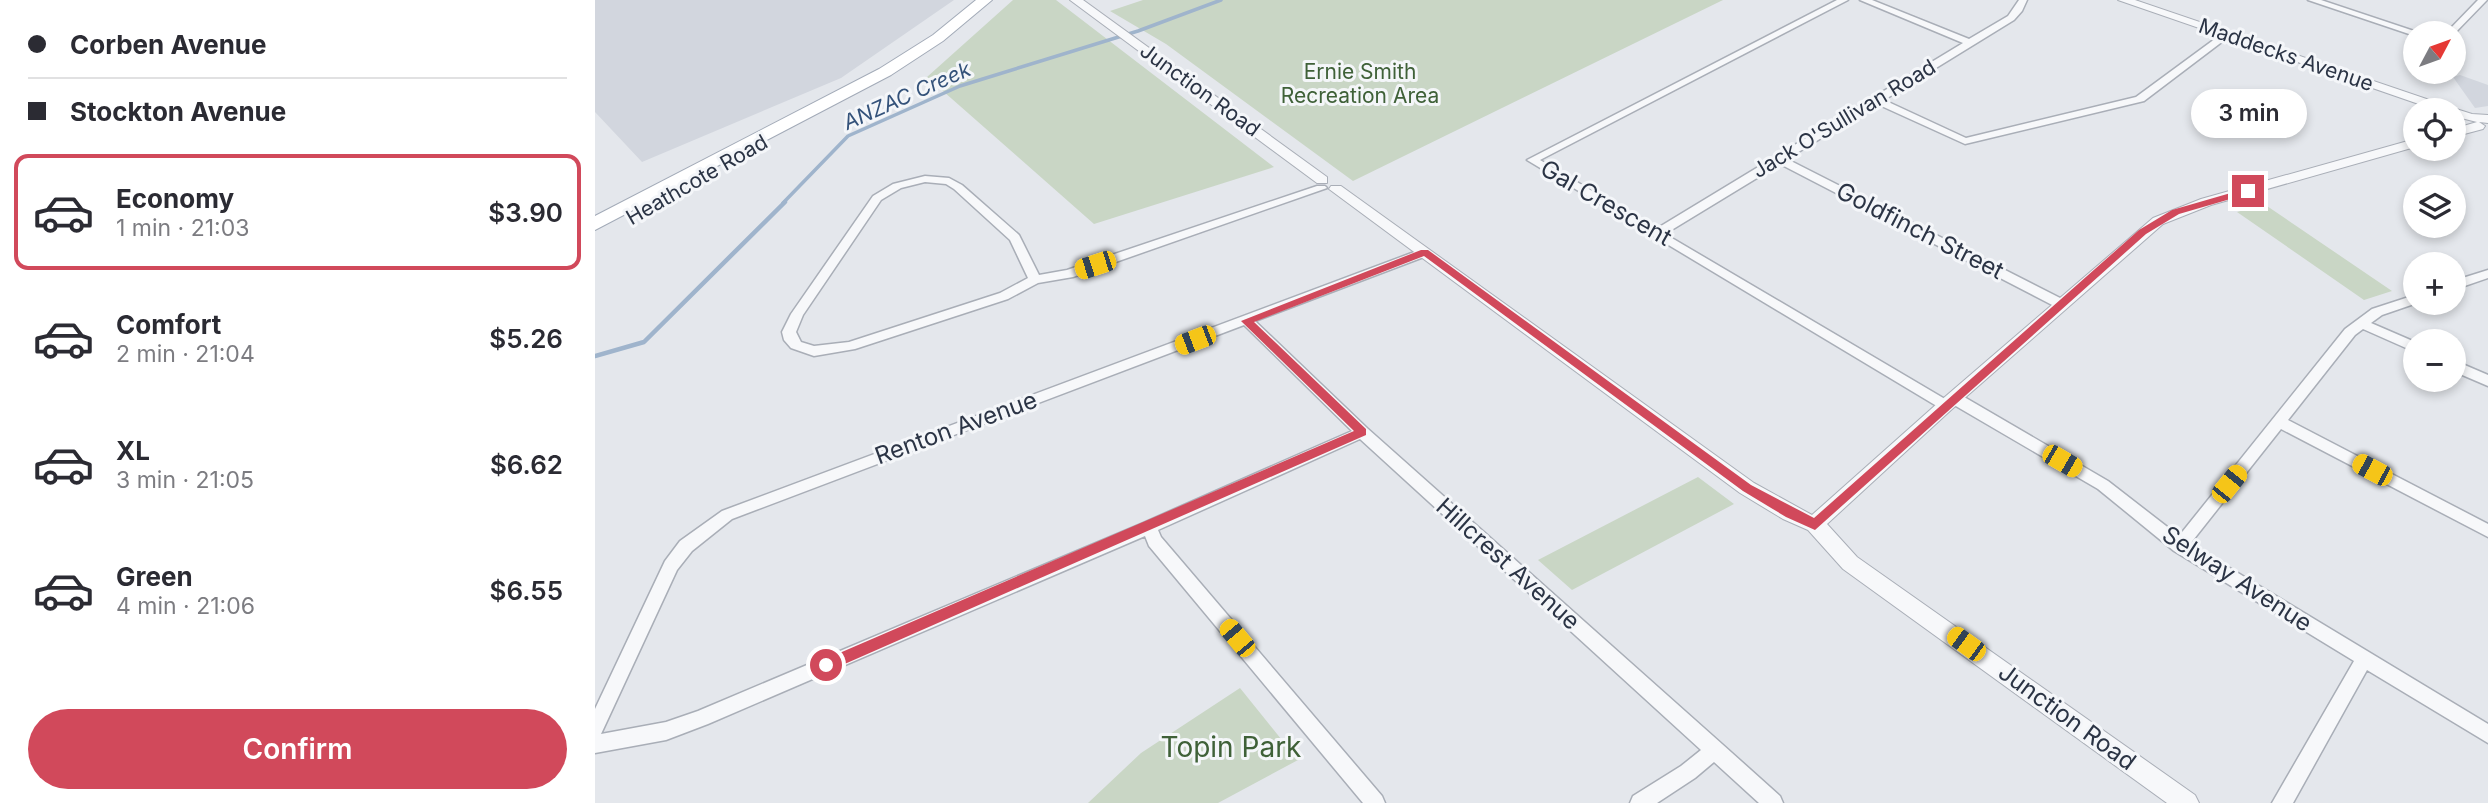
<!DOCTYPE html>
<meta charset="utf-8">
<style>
:root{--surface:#fff;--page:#f2f2f3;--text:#2b2b33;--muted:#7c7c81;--line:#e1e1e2;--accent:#d1495b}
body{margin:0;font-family:Inter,sans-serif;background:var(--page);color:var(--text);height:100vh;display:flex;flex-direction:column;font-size:26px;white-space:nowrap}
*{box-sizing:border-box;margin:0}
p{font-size:23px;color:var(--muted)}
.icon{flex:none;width:38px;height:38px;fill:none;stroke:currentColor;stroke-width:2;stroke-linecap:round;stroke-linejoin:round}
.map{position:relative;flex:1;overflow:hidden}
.drawer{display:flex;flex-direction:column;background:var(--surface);width:595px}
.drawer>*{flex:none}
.guide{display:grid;align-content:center;height:154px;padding:0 28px;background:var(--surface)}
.needle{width:46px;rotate:49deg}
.fabs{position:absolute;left:1808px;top:21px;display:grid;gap:14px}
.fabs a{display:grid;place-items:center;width:63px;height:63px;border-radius:50%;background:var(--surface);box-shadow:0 4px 10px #0003;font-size:35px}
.end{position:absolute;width:32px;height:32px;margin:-16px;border:9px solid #d1495b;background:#fff;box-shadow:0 0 0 4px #fff}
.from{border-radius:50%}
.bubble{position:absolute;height:49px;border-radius:24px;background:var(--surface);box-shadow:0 4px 10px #0003;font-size:23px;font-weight:600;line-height:49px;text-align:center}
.car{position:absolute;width:21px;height:42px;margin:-21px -10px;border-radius:9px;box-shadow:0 0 5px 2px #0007;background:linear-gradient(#f5c518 24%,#345 0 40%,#f5c518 0 76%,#345 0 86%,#f5c518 0)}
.guide b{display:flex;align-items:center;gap:24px;height:66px;font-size:26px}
.guide b+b{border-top:2px solid var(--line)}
.guide i{width:18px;height:18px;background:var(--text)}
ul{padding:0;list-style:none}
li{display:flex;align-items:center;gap:21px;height:116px;margin:0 14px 10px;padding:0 14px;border:4px solid transparent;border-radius:14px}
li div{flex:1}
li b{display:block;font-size:26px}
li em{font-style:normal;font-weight:600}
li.selected{border-color:var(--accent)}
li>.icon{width:63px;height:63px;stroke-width:1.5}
.cta{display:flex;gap:14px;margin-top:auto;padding:14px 28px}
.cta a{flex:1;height:80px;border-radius:42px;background:var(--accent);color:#fff;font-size:28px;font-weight:600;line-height:80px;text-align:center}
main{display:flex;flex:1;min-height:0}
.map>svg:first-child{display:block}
.built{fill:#d2d6de}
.green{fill:#c9d6c5}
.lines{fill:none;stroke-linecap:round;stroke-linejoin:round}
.stream-far1{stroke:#9fb4cc;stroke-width:3.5}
.stream{stroke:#9fb4cc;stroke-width:4.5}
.minor-casing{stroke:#a9aeb7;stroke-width:3}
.tertiary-casing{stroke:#a9aeb7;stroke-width:2}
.primary-casing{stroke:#a3abb8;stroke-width:2}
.minor{fill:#f7f8fa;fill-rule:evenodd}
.tertiary{fill:#f7f8fa;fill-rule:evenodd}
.primary{fill:#fff;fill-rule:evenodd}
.route{fill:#d1495b}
.labels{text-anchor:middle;stroke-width:6;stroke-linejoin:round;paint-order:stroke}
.far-street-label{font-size:21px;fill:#2b3445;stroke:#f4f6f9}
.far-park-label{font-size:21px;fill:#3f6138;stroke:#f4f6f9}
.far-water-label{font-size:21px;font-style:italic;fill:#34527a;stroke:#f4f6f9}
.street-label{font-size:24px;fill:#2b3445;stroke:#f4f6f9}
.near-park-label{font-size:28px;fill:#3f6138;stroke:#f4f6f9}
</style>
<main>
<section class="drawer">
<div class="guide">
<b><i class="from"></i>Corben Avenue</b>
<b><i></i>Stockton Avenue</b>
</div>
<ul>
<li class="selected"><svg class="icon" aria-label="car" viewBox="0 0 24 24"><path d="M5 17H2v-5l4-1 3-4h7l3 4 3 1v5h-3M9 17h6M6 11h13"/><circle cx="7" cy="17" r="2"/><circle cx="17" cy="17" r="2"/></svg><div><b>Economy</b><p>1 min · 21:03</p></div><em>$3.90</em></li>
<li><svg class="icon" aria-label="car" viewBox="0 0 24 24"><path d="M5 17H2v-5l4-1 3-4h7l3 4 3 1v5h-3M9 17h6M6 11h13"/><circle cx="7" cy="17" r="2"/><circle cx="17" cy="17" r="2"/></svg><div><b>Comfort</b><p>2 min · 21:04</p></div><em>$5.26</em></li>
<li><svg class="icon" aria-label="car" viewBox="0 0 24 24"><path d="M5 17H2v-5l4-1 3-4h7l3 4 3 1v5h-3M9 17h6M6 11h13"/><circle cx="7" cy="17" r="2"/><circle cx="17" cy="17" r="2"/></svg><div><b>XL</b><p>3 min · 21:05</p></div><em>$6.62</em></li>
<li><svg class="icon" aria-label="car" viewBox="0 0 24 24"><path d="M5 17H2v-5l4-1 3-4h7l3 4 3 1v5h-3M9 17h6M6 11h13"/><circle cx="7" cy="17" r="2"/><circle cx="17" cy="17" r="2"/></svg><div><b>Green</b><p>4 min · 21:06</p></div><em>$6.55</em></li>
</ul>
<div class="cta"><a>Confirm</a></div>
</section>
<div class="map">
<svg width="1893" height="803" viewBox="0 0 1893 803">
<rect width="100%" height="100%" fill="#e4e7ec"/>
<path class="built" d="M0 0H359L246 78 47 162 0 112Z
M1865 75 1893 85V106L1880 108 1858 77Z"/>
<path class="green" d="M418 0H461L679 167 499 224 332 77Z
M548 0H1128L758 181 571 44 515 11Z
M1669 204 1797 291 1769 300 1642 212Z
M1103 477 1139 504 977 590 943 560Z
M645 688 703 760 623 803H493L546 753Z"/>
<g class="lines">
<path class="stream-far1" d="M188 203 253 136 365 86 543 31 626 0"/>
<path class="stream" d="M0 356 49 342 190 202"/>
<defs>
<path id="minor" d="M1242 0H1253L945 160 1061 229 1368 43 1265 0H1277L1374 39 1413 16 1424 0H1432L1427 11 1419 20 1289 100 1371 138 1541 97 1628 33 1636 35 1549 101 1370 144 1282 104 1192 159 1471 301 1472 304 1471 307H1461L1185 164 1070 234 1355 402 1357 406 1350 411 932 160Z
M1713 0H1726L1825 33 1817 35Z
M1883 0H1892L1858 35 1851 33Z
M330 176 354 178 367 185 424 235 444 275 472 270 722 186H730L732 188 478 277 443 283 413 299 260 349 219 356 196 348 189 340 187 332 196 314 278 196 298 184ZM330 182 351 184 359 189 415 240 433 278 405 293 254 342 219 346 206 342 201 332 208 315 286 200 306 188Z
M830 248 836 252 834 255 660 321 772 428 1127 744 1185 796 1188 803H1164L1119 762 1100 778 1062 803H1035L1038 796 1086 766 1106 750 765 439 563 530 566 537 787 796 790 803H768L554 546 550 536 113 724 71 740 0 753V709L70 561 85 541 127 511ZM649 325 757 431 548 523 103 711 71 722 6 734 82 570 97 551 137 519Z
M1893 270V278L1858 290V281Z
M1820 295V303H1822L1787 315 1776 323 1820 342V352L1768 329 1760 335 1693 420 1893 524V537L1686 429 1595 544 1893 724V743L1772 670 1698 803H1677L1759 661 1579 551 1503 489 1354 402 1352 398 1359 393 1364 394 1513 481 1584 536 1750 329 1777 309Z
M1858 360 1893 375V386L1858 371Z"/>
<path id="tertiary" d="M475 0H488L732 177V183H722Z
M1523 0H1540L1858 108 1877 114 1893 115V123L1884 122 1890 126 1888 129 1858 137V129L1882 122 1858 116V110H1841Z
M1820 139V147L1616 205 1568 224 1356 410 1232 524 1262 557 1600 795 1604 803H1572L1248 569 1213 530 1188 519 1145 493 734 189 736 186H746L1159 483 1217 515 1344 402 1558 218 1606 199Z"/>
<path id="primary" d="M381 0H397L348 41 296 75 0 230V216L284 69 338 35Z"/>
</defs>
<use href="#minor" class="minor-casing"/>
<use href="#tertiary" class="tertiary-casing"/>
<use href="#primary" class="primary-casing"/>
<use href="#minor" class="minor"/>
<use href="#tertiary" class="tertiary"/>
<use href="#primary" class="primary"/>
</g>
<path class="route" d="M1653 188 1657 191 1656 193 1584 214 1551 234 1220 530 1191 517 1148 491 829 256 659 322 771 429V435L236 670H226L224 665 226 661 759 431 646 321 826 250H833L1156 485 1219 518 1544 230 1577 210Z"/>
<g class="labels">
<g class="far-street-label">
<text transform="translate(1691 55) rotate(19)" y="7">Maddecks Avenue</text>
<text transform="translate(605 90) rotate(36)" y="7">Junction Road</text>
<text transform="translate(1249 119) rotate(-31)" y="7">Jack O'Sullivan Road</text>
<text transform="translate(102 180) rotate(-30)" y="7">Heathcote Road</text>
</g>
<g class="far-park-label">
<text x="765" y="79">Ernie Smith<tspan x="765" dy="24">Recreation Area</tspan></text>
</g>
<g class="far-water-label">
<text transform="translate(312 96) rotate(-24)" y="7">ANZAC Creek</text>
</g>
<g class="street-label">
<text transform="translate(1011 203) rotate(30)" y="8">Gal Crescent</text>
<text transform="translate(1325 231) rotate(27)" y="8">Goldfinch Street</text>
<text transform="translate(361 428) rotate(-20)" y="8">Renton Avenue</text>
<text transform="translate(913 564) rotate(42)" y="8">Hillcrest Avenue</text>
<text transform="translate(1642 579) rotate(33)" y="8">Selway Avenue</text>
<text transform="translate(1472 717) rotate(36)" y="8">Junction Road</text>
</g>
<g class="near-park-label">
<text x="636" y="757">Topin Park</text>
</g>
</g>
</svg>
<div class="fabs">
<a><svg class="needle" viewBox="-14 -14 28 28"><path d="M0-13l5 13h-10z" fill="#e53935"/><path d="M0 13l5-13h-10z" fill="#7c7c81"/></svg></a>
<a><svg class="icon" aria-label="locate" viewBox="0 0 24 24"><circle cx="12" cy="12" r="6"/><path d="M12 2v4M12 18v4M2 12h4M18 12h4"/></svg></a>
<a><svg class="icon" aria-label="layers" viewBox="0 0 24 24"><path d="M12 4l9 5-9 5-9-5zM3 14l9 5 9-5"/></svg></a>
<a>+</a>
<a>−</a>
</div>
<i class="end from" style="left:231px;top:665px"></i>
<i class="end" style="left:1653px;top:191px"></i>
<div class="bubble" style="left:1596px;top:89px;width:116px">3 min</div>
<i class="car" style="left:500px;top:265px;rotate:252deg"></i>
<i class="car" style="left:600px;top:340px;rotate:249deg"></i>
<i class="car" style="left:1467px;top:461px;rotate:120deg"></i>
<i class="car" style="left:1777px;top:470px;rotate:298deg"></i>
<i class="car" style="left:1634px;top:484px;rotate:39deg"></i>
<i class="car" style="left:642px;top:638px;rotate:320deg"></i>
<i class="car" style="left:1371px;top:644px;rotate:306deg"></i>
</div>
</main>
